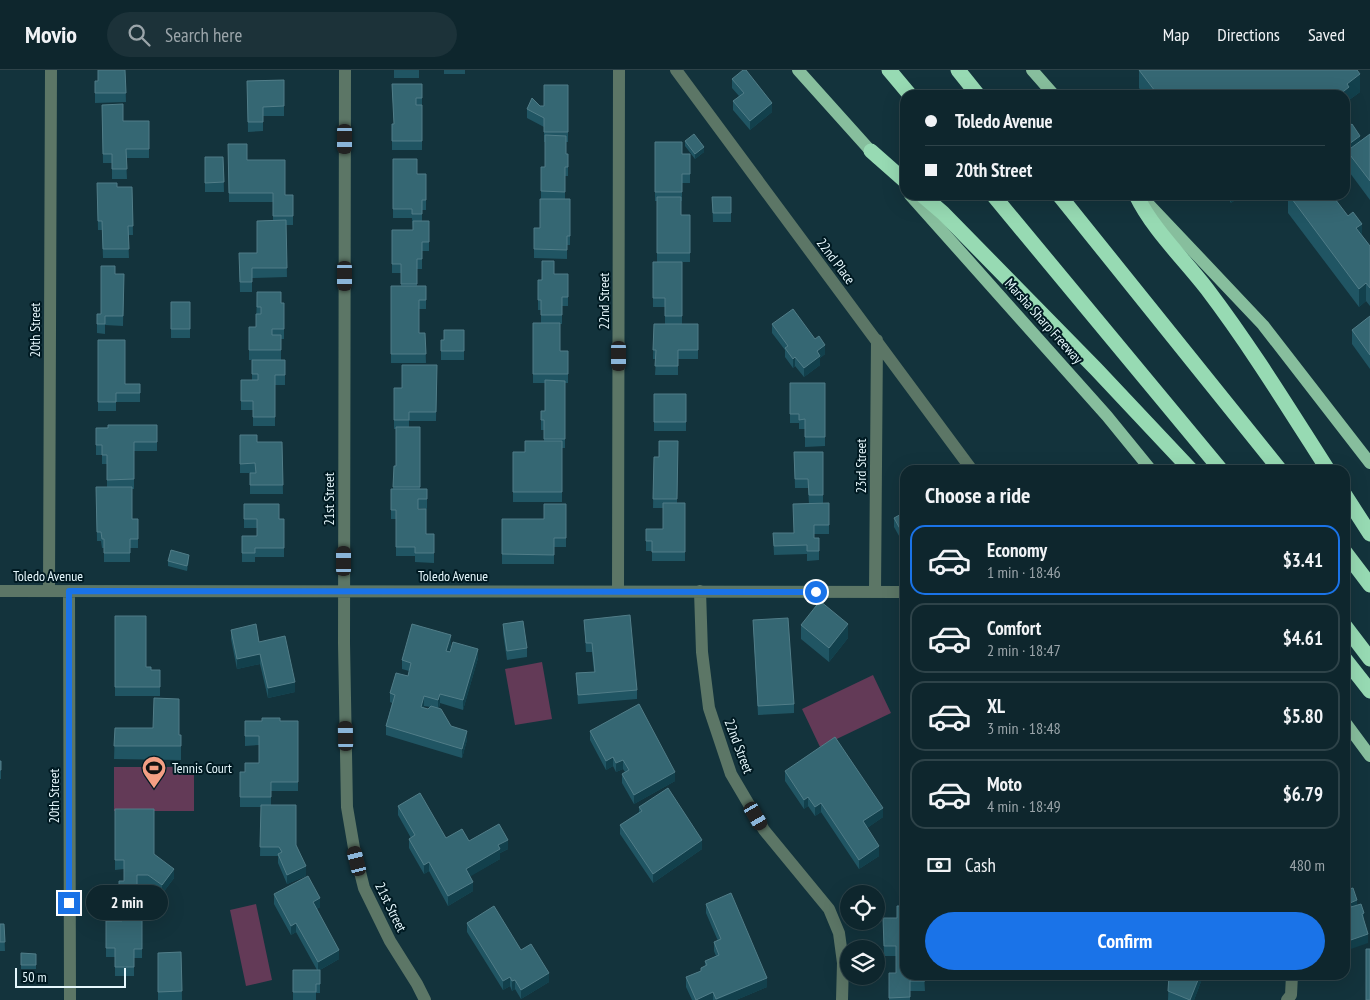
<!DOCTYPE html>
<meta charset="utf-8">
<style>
:root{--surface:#0e262d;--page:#1c3239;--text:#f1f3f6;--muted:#9ba5aa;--line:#2e4349;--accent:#1a73e8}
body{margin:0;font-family:"PT Sans Narrow",sans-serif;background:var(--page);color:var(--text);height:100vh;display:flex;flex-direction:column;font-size:19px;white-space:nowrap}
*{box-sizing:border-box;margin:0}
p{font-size:16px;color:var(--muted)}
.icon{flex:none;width:28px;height:28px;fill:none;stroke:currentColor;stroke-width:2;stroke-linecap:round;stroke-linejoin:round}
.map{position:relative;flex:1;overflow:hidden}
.details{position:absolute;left:900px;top:395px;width:450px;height:515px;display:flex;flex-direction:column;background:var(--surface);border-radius:15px;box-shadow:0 5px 20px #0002,0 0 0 1px var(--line)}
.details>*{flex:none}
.banner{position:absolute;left:900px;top:20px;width:450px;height:110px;border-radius:15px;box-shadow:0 5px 20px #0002,0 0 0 1px var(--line);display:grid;align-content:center;height:110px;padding:0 25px;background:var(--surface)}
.controls{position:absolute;left:840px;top:815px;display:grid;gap:10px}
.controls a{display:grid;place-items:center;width:45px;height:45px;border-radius:50%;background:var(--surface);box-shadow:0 5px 20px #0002,0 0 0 1px var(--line);font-size:25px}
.scale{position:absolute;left:15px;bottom:12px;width:111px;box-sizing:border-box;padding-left:5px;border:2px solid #e5f7fc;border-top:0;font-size:14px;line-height:18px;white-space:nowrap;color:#e5f7fc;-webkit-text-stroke:4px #001a22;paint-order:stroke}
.end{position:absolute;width:22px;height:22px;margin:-11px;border:6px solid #1a73e8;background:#fff;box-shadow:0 0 0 2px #fff}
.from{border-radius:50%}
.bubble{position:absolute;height:35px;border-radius:18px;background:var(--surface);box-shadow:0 5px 20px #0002,0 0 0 1px var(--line);font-size:16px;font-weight:600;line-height:35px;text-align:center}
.car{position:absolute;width:15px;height:30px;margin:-15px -8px;border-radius:6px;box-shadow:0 0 4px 1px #0007;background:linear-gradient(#222 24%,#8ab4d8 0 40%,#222 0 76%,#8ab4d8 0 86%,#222 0)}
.banner b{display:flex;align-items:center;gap:18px;height:48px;font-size:19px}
.banner b+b{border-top:1px solid var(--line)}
.banner i{width:12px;height:12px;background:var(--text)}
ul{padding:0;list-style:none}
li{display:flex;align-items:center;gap:15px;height:70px;margin:0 10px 8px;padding:0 15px;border:2px solid var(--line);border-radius:15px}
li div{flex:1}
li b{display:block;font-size:19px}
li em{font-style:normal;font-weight:600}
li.current{border-color:var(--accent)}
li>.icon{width:45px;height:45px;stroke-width:1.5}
h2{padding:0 25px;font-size:22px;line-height:60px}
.pay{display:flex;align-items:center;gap:12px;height:55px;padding:0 25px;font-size:19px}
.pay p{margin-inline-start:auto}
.cta{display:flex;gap:10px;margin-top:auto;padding:10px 25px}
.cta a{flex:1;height:58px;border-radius:30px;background:var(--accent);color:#fff;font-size:20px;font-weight:600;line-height:58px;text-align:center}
header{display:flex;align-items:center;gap:30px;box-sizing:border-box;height:70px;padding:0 25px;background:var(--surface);border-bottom:1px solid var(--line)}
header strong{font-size:24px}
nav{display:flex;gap:28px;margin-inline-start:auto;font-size:18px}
.search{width:350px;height:45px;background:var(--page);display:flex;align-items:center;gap:12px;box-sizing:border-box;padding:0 18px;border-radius:28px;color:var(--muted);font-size:19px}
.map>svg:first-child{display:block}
.green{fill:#633a57}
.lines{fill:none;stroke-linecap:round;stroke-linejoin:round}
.minor{stroke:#5c7666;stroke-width:12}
.major{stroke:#87be9d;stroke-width:12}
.highway{stroke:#97dab3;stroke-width:15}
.wall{fill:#205563;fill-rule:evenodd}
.shaded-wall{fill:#12404c}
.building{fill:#356773;stroke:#517d88}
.route{stroke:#1a73e8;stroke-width:6}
.labels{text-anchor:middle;stroke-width:4;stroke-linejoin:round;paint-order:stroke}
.street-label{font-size:14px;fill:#e5f7fc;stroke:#001a22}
.poi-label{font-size:14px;fill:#e5f7fc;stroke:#001a22;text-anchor:start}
</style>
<header>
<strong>Movio</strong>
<div class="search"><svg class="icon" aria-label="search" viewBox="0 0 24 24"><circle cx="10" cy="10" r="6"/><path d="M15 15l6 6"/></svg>Search here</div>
<nav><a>Map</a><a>Directions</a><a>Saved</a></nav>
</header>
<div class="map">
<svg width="1370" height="930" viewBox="0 0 1370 930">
<rect width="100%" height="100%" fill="#13333c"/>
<path class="green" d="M542 592 552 649 515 655 505 599Z
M873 605 891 643 820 677 802 639Z
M114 697H194V741H114Z
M256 834 272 910 246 916 230 840Z"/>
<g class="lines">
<path class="minor" d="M345 0 344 573 347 737 354 778 364 818 390 871 417 914 425 930
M676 0 972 400
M0 521 905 522
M49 521 51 0
M69 521 70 930
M618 521 619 0
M700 521 702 582 709 638 731 704 764 760 829 839 839 863 843 893 842 930
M875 522 877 270
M1287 930 1291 925 1292 905"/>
<path class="major" d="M798 0 877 88
M1032 0 1054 25
M910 125 1107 346 1151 400
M1140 125 1263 255 1370 393
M1345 652 1370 686"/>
<path class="highway" d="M889 0 910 25
M958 0 978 25
M871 81 905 111
M922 125 943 143 1096 299 1191 400
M993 125 1221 400
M1059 125 1280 400
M1136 125C1153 160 1183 188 1207 219 1251 277 1289 339 1328 400
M1345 425 1370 464
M1345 482 1370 515
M1345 556 1370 589
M1345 589 1370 621"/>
</g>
<path class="wall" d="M125 0 126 32 95 33V11H98Z
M394 0H419V8H394Z
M444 0H465V4H444Z
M1139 0 1360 22 1349 30V35L1345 38V25H1144L1139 18Z
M732 9 772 42 750 60 733 40V31L739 26 732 18Z
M284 10V46H263V61L248 62 247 11Z
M392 14H422V80H392V54H394Z
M568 15V72H566V84H568V106H565V129L570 138V175H567V189L534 188V158H540L541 129V97H545V72H544V57L527 48V39L544 36Z
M102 35 123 51H149V88H126L127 109H112V93H103Z
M1345 59 1360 71 1370 64V130L1347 99V84Z
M685 71 704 82 695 89 685 76Z
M655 72 682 84H690V113H682V131H681V145H690V192H682V254H698V289H678V305H655L656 289H653L654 254H665V237H653V192H657V131H655Z
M228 74 285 125H293V155H286L287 207 252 208V222H240L239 183H257L273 150V132H229Z
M205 87H223L224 122H205Z
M393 89 417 104H426V140H422V151H429V181H422V199H417V216H426V239H419V263H425L426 293H391V216H401V203H392V160H413L412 148H393Z
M97 113 117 117H132L133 165H128L129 188H103L102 160H98Z
M1218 125H1242L1231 133 1226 125 1221 129Z
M1288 125 1362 165 1370 176V236L1366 231 1359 237 1288 143Z
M712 127H731V152H713Z
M115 204H124L123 256 105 255V264L97 263V244H101Z
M554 204H568V236H562V254H560V281H568V313H565V378H562V432H513V382H525L544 371V360H541V341H545V313H533V253H541V240H538V210H542Z
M257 222 281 233H284V269H281V290H249V257H256Z
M171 232H190V268H171Z
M1370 246V299L1352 274V260Z
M772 254 825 284 820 288V295L804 307 795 296 793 298 785 287V280L772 263Z
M464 260V290H441V270H444Z
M98 270 125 314H140V332H116V341H98Z
M252 290H285V315H275V356H253V340H241V310H252Z
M437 295 436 351H409V357H420V419H427V439L418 438 426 464H434V493L415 492V486H396V449H391V419H393L394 396H396V359H394V318H402Z
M790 313H825V376L805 377V359H799V353H790Z
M654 324H686V361H654Z
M157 355V381H134V419H132V449H138V478H130V492H104V478H102L101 471H97L96 417H107V394H102V385H96V358Z
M240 365 257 372H282L283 424H250V403H240Z
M678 371 677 433H685V491H652V481H646V459H663V438H653L654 387H659Z
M794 382H823V434L829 433V464H814V468H819V490L807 491V484L774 485 773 463H794L809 434 808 418H795Z
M244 434 279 449H284V487H255V492H242V466H257V458H244Z
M566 434V477H554V494H502V449H544Z
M905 442 903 473 894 457V448Z
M189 490 187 501 168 496V491Z
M115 546 146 597 151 600H160V626H115Z
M584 550 637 620V629L578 634 576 603 594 602 592 582H586Z
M753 550 794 634V643L758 645Z
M503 554 527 578V587L507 590 503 563Z
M801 555 848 568 829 592 801 569Z
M231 560 259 572 295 622 268 628 260 594 237 599 231 569Z
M451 575 449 581 478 588 463 640 440 633 439 638 451 656 467 670 462 688 386 665V656L392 633 390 632V623L408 606 409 601 402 599V590ZM424 636 430 637 428 639 423 638Z
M245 651H298V721H271V735L296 775 306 806 287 814 278 793V786H260L261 737H240V702H245L259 693V675L245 676Z
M115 658 181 665V690L114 689Z
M590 661 675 711 634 734 622 713V704L625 702 623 699 616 702 613 696 606 700 590 670Z
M0 691H1V709H0Z
M785 701 883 747 867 758 879 786 859 799 821 742 815 746 808 736 804 739 785 711Z
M398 736 446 768 469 771 508 779 500 783V789L470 806 473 821 448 836 429 801 424 804 409 778V769L411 768 398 745Z
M639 737 702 779 653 813 620 764V755L639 742Z
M115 739 174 808 162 824 148 814H137V831H119V811H124V799L115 800Z
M274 824 320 837 317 839 339 889 320 900V923H316V930H293V900H317L296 862 291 865 274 834Z
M706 834 767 917 736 930H692L686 917V907L701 901V898L705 896V891L716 886 714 881V872L718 871 706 843Z
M142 846V888H134V906H115V887H106V851H122Z
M883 848 924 905 925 921H910V930H889V903H896V886H884Z
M467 853 521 880 549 912 521 929 515 919 512 921 510 916 503 920 467 862Z
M0 854H4L5 881H0Z
M181 882 182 930H158V883Z
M21 883 36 884V899H21Z
M1169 905H1207V909H1202L1194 930H1168Z"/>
<path class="shaded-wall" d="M1360 4V22L1349 30V35L1345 38V25H1339L1347 14Z
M772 33V42L750 60V51Z
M1360 66V75L1347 81V84L1345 86V77Z
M704 77V82L695 89V84Z
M1221 125H1226L1221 129Z
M1231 125H1242L1231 133Z
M1362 154V172L1356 158Z
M1366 213V231L1359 237V219Z
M825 275V284L820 288V295L804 307V298L817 281Z
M795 287V296L793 298V289Z
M905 463V472L903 473V464Z
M189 485V490L187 501V496Z
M848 554V568L829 592V578Z
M451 565V575L446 590V581Z
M478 579V588L463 640V630Z
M260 584V594L237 599V589Z
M295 612V622L268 628V618Z
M440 624V633L438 640V630Z
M424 626V636L421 646V637Z
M467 661V670L462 688V679Z
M613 687V696L606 700V691Z
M623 690V699L616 702V693Z
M675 702V711L634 734V725Z
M808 727V736L804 739V730Z
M821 733V742L815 746V737Z
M883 738V747L863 761V751Z
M508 770V779L500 783V789L466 809V799L498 775Z
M702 770V779L653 813V804Z
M879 776V786L859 799V790Z
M429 792V801L424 804V795Z
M306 796V806L287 814V805Z
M174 799V808L162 824V815Z
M473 812V821L448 836V826Z
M320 828V837L313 841V832Z
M1357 830V840L1350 842V833Z
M1364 843V852L1362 844Z
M296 853V862L291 865V856Z
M1368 864V873L1345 881V872Z
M339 880V889L318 901V892Z
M549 903V912L521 929V920Z
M1200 905H1202V909L1194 930H1190Z
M510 907V916L503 920V911Z
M767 908V917L736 930H716Z
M515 910V919L512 921V911Z
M713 922V930H696Z"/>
<path class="building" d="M98 0H125L126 23H95V11H98Z
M743 0H746L772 33 750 51 733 31 744 23 732 9Z
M1139 0H1357L1360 4 1347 14 1349 17 1339 25H1158Z
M284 10V36L263 37V52H248L247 11Z
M392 14H422V28H416V35H422V71H392V54H394Z
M544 15H568V62H544V48L527 39 532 28 540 36H544Z
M123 34V51H149V79H126L127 99H112V84H103L102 35Z
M1352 54 1360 66 1345 77V59Z
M694 64 704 77 695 84 685 71Z
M1370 64V111L1347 81Z
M545 65 566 66V84H568V97H565V122L541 121V97H545Z
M655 72H682V84H690V104H682V122H655Z
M228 74H247V90H285V125H293V146H273V123H229Z
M205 87H223L224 112 205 113Z
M393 89H417V104H426V130H422V144H412V139H393Z
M97 113H117V117H132L133 156H128L129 179H103L102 151H98Z
M1289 125H1332L1348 146 1353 142 1362 154 1356 158 1370 176V218L1366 213 1359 219Z
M657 127H681V145H690V183H657Z
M712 127H731V143H713Z
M540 129H570V166H567V180L534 179V158H540Z
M286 150 287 198H252V212H240L239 183H257V151Z
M413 151H429V172H422V189H417V214H401V194H392V160H413Z
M542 191H554V204H568V227H562V245H541V230H538V210H542Z
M653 192H682V246H665V228H653Z
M101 196H115V204H124L123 246H105V254H97V244H101Z
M391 216H426V230H419V263H425L426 284H391Z
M257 222H281V233H284V259H272V265H281V280H249V257H256V244H261V237H257Z
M171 232H190V259H171Z
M793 239 815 269 819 266 825 275 817 281 820 286 804 298 795 287 793 289 785 278 788 276 772 254Z
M1370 246V285L1352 260Z
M533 253H560V281H568V304H533Z
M654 254H698V280H678V296H655L656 280H653Z
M444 260H464V281H441V270H444Z
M98 270H125V314H140V323H116V332H98Z
M252 290H285V305H275V347H253V331H241V310H258V304H252Z
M402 295H437L436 342H409V350H394V318H402Z
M545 310 565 311V369H544V350H541V341H545Z
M790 313H825V367H805V349L799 350V344H790Z
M654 324H686V352H654Z
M108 355H157V372H134V409L107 410V385H102V375H96V358H108Z
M396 357H420V417H393L394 396H396Z
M240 365H257V372H282L283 415H250V403H256L255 393 240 394Z
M525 371H562V422H513V382H525Z
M659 371H678L677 429H653L654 387H659Z
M794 382H823V425H809L808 409H795Z
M96 417H132V449H138V469H130V483H104V469H102L101 462H97Z
M391 419H427V429H418V439H426V464H434V483H415V477H396V440H391Z
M663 433H685V482H652V471H646V459H663Z
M829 433V455H814V468H819V481H807V475L774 476 773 463H794L793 434Z
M244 434H279V449H284V478H255V483H242V466H257V449H244Z
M544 434H566V468H554V485L502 484V449H544Z
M905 442V463L903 464 894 448Z
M171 480 189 485 187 496 168 491Z
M820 531 848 554 829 578 801 555Z
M630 545 637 620 578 625 576 603 595 602 592 573H586L584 550Z
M115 546H146V597H151V600H160V617H115Z
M788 548 794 634 758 636 753 550Z
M523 551 527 578 507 581 503 554Z
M256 554 259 572 285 566 295 612 268 618 260 584 237 589 231 560Z
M412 554 451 565 446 581 450 582 453 572 478 579 463 630 440 624 438 630 424 626 421 637 428 639 431 636 441 639 451 656 467 661 462 679 386 656 395 625 390 623 396 603 408 606 411 593 402 590Z
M154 628 179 629V665H181V676H114L115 658H153Z
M639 634 675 702 634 725 622 704 629 700 623 690 616 693 613 687 606 691 590 661Z
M262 648H280V651H298V712H271V727H240V702H245V693H259V666H245V651H262Z
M835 667 883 738 863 751 879 776 859 790 821 733 815 737 808 727 804 730 785 701Z
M0 691H1V700H0Z
M668 718 702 770 653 804 620 755 642 741 639 737Z
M420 723 446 768 462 759 469 771 499 754 508 770 498 775 500 779 466 799 473 812 448 826 429 792 424 795 409 769 415 765 398 736Z
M261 735H296V775L306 796 287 805 278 784 282 782 279 777H260Z
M115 739H154V784L174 799 162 815 148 805H137V822H119V811H124V790H115Z
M308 806 320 828 313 832 339 880 318 892 296 853 291 856 274 824Z
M1353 818 1357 830 1350 833 1351 837 1361 834 1364 843 1362 844 1368 864 1345 872V820Z
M731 823 767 908 716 929 713 922 696 930 686 907 701 901V898L707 895 705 891 719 885 714 872 721 869 706 834Z
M494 836 521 880 531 874 549 903 521 920 515 910 512 911 510 907 503 911 467 853Z
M897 836H905V905H924L925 911H910V927L889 928V903H896V876H884L883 848H897Z
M122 846H142V879H134V897H115V878H106V851H122Z
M0 854H4L5 872H0Z
M1366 879H1370V930H1366Z
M181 882 182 921 158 922V883Z
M21 883 36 884V895H21Z
M293 900H320V914H316V922H293Z
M1169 905H1200L1190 930 1168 921Z"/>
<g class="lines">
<path class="route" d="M69 833V521L816 522"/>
</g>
<defs>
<symbol id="stadium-pin" viewBox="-11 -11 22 30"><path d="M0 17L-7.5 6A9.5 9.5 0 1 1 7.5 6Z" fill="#f39f84" stroke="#001a22"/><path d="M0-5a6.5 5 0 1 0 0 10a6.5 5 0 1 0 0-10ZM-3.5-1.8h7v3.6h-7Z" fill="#111"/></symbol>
</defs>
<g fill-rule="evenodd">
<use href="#stadium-pin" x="140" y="684" width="28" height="38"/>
</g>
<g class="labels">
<g class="street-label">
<text transform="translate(836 191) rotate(53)" y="5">22nd Place</text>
<text transform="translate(604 231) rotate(-90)" y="5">22nd Street</text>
<text transform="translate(1044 251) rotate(48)" y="5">Marsha Sharp Freeway</text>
<text transform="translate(35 260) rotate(-90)" y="5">20th Street</text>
<text transform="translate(861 396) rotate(-90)" y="5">23rd Street</text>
<text transform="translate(329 429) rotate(-90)" y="5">21st Street</text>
<text x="48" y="511">Toledo Avenue</text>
<text x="453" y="511">Toledo Avenue</text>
<text transform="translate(739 676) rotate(69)" y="5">22nd Street</text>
<text transform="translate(54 726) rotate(-90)" y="5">20th Street</text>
<text transform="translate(391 837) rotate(64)" y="5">21st Street</text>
</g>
<g class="poi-label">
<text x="172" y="703">Tennis Court</text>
</g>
</g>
</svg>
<div class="controls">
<a><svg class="icon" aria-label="locate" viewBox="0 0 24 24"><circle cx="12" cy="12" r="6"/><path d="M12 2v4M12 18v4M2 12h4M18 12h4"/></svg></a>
<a><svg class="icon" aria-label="layers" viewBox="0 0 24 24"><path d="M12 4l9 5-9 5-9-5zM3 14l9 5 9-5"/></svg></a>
</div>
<div class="scale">50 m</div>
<i class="end from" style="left:816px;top:522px"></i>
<i class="end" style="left:69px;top:833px"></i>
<div class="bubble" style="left:86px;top:815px;width:82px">2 min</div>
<i class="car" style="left:345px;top:69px;rotate:180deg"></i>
<i class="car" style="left:345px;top:206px;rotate:180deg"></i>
<i class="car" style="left:619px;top:286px;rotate:180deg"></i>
<i class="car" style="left:344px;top:491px;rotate:0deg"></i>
<i class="car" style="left:346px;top:666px;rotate:359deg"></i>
<i class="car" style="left:756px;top:746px;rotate:150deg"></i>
<i class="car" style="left:357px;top:791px;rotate:346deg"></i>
<div class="banner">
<b><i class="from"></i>Toledo Avenue</b>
<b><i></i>20th Street</b>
</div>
<section class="details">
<h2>Choose a ride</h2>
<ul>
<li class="current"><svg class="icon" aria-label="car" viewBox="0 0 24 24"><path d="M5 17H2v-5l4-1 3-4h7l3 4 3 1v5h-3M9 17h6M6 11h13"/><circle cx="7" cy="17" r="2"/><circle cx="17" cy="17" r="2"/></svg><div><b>Economy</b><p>1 min · 18:46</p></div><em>$3.41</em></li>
<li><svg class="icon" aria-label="car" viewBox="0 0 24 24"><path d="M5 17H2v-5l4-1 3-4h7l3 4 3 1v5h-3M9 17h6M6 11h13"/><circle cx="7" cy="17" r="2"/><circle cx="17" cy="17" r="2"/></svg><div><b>Comfort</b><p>2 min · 18:47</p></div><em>$4.61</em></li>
<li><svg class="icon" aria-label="car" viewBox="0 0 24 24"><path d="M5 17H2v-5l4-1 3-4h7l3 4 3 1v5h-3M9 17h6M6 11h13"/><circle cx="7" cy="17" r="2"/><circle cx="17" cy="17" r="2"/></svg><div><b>XL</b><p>3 min · 18:48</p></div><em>$5.80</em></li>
<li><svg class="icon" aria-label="car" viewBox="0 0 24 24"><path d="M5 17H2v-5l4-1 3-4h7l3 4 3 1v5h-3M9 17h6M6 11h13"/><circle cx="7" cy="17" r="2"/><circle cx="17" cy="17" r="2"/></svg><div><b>Moto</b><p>4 min · 18:49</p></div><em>$6.79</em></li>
</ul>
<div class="pay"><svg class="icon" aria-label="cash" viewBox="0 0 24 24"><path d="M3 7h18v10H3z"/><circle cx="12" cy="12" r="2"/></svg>Cash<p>480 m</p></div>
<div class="cta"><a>Confirm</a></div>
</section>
</div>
